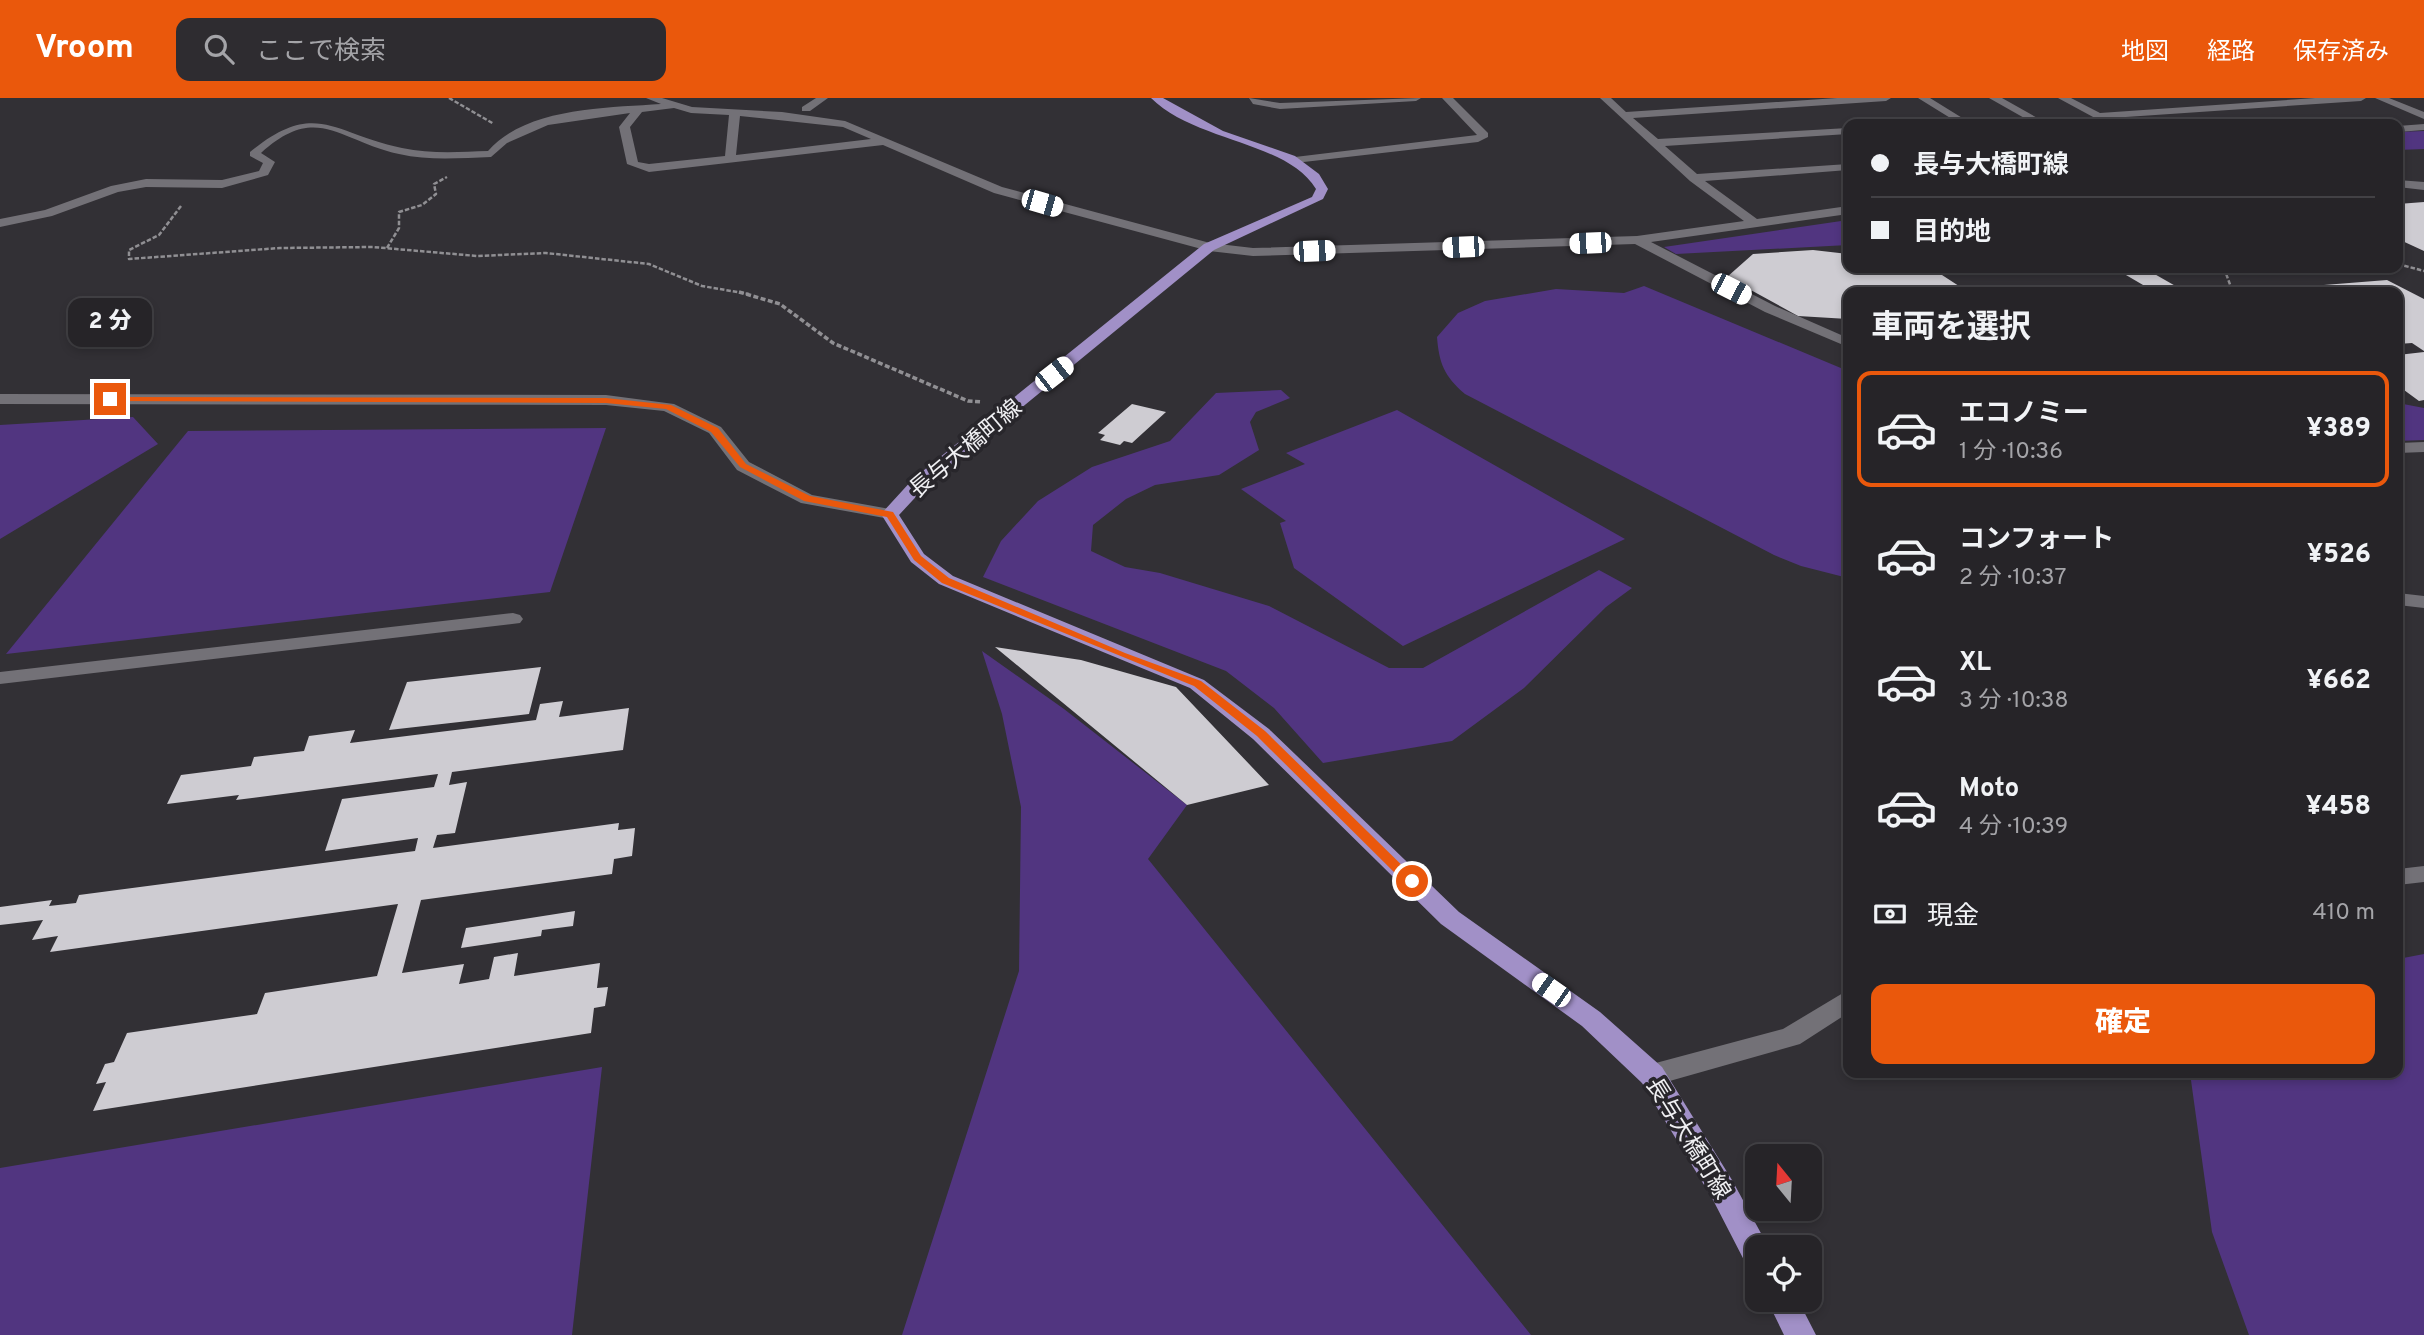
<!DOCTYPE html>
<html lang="ja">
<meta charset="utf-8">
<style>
:root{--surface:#262428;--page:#2e2c30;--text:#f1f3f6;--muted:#a4a4a8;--line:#424145;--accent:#ea580c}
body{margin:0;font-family:Overpass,"Noto Sans JP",sans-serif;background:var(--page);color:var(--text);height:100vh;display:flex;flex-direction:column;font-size:26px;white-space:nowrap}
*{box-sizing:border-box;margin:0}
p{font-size:23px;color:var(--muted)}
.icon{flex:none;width:38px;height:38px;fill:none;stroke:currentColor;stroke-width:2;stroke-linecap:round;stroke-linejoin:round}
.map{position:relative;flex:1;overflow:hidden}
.details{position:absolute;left:1843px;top:189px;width:560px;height:791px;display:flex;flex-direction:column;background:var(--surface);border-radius:14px;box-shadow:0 4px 10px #0003,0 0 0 2px var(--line)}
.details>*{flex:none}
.banner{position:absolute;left:1843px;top:21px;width:560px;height:154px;border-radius:14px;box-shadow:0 4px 10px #0003,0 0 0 2px var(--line);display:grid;align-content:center;height:154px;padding:0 28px;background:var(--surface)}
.needle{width:46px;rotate:342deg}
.tools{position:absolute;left:1745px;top:1046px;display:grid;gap:14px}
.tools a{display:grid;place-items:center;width:77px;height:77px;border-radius:14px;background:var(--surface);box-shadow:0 4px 10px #0003,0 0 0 2px var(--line);font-size:35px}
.end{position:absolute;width:32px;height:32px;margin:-16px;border:9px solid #ea580c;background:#fff;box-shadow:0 0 0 4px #fff}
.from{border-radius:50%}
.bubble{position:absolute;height:49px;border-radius:14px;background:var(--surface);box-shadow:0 4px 10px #0003,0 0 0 2px var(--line);font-size:23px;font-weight:800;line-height:49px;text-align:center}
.car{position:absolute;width:21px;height:42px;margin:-21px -10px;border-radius:9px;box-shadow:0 0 5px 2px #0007;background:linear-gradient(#fff 24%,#345 0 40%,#fff 0 76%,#345 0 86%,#fff 0)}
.banner b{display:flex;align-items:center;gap:24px;height:66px;font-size:26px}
.banner b+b{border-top:2px solid var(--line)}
.banner i{width:18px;height:18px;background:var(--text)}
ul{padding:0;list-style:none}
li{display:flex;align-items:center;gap:21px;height:116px;margin:0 14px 10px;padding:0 14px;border:4px solid transparent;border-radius:14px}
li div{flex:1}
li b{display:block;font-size:26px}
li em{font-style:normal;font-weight:800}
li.selected{border-color:var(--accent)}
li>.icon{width:63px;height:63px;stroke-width:1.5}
h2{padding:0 28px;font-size:32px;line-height:84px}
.pay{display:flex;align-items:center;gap:18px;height:77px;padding:0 28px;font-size:26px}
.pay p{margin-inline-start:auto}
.action{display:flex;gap:14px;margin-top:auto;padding:14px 28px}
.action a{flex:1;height:80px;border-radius:14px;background:var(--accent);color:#fff;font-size:28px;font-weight:800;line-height:80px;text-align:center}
header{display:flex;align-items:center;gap:42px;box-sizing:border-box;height:98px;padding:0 35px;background:var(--accent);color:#fff}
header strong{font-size:33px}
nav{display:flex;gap:38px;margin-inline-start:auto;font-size:24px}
.search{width:490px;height:63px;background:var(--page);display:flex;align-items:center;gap:18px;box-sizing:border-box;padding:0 24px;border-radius:14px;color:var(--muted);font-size:26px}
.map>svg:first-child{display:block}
.green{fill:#513580}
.building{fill:#ceccd2}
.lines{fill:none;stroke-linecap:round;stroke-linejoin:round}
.path-far1{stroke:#908f93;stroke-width:2.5;stroke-dasharray:4.5 2;stroke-linecap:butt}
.path{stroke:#908f93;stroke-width:3.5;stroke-dasharray:5 2.5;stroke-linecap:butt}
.minor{fill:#737177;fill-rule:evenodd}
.major{fill:#a190c7;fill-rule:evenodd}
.route{fill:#ea580c}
.labels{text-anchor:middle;stroke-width:7;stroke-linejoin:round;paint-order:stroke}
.street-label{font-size:23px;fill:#f0f0f3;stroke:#28262b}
</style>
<header>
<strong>Vroom</strong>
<div class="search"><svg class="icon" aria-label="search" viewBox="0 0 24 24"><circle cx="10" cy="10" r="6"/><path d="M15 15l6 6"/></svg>ここで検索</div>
<nav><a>地図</a><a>経路</a><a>保存済み</a></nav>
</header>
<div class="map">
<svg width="2424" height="1237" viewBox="0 0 2424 1237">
<rect width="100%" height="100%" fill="#323035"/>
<path class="green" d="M2424 33V51L2398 52V34Z
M1848 122V147L1676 156 1664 149Z
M1644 188 1848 273V480L1801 468 1774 457 1465 296C1444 278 1439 265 1437 239L1458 215 1485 203 1556 191 1624 195Z
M1281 292 1290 300 1256 314 1250 324 1259 352 1219 377 1155 387 1126 401 1093 427 1091 453 1125 469 1160 475 1269 508 1389 570H1423L1599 472 1632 490 1606 509 1524 590 1452 643 1323 665 1274 610 1226 573 983 479 1001 443 1038 403 1092 369 1170 343 1216 295Z
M2398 305 2424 310V342L2398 343Z
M1397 312 1625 441 1403 548 1294 470 1280 425 1286 423 1241 391 1305 366 1286 355Z
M133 319 158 346 0 441V327Z
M606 330 550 494 6 556 188 333Z
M982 553 1064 611 1187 707 1148 761 1531 1237H902L1019 873 1021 709 1002 616Z
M2424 856V1237H2249L2212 1134 2190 975H2398V861Z
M602 969 572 1237H0V1070Z"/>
<path class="building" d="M2424 104V153L2398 141V106Z
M1813 152 1848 156V170H1960L1967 175 1942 177 1962 190 1939 194H1848V221L1798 218 1727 179 1753 156Z
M2114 170H2144L2186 194H2155Z
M2387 182 2424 201V253L2412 245 2398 246V194H2278L2272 191Z
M2424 254V302L2419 303 2404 292H2398V257Z
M1132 306 1166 314 1132 345 1124 343 1120 347 1100 342 1105 337 1098 335Z
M995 549 1081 562 1176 589 1269 687 1187 707Z
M541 569 529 616 389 632 407 584Z
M563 603 559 619 629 610 623 652 452 674 449 687 467 684 455 735 437 737 433 750 619 725 618 732 635 730 632 758 614 761 612 776 421 802 402 875 464 866 459 886 489 881 494 859 518 855 514 878 600 865 597 890 608 889 605 908 594 910 591 935 93 1013 106 984 96 986 105 966 114 964 127 935 257 916 265 895 377 878 398 806 50 854 58 838 32 842 43 822 0 827V809L52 802 49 808 76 805 79 797 415 753 418 740 325 753 342 701 434 689 438 676 236 702 239 697 167 706 181 677 251 668 254 659 304 653 309 638 355 632 350 645 536 622 540 606Z
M575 813 573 828 542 832 541 838 461 850 466 830Z"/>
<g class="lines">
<path class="path-far1" d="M449 0 494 26
M181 108 159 137 129 152V161L280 150 373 149 477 158 546 155 649 166 702 188 749 196
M387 150 399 130V114L422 107 436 96 434 86 447 79
M2398 166 2424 173
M2224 170 2232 192"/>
<path class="path" d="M739 194 780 206 833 245 968 303 982 304"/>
<path class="minor" d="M646 0H662L692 9 782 14 845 23 1002 89 1210 145 1253 150 1637 138 1744 123 1690 83 1600 0H1611L1626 14 1837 0H1891L1886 3 1633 20 1658 41 1848 30V36L1665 48 1697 76 1848 66V72L1705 83 1757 121 1848 108V116L1651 144 1775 208 1848 240V249L1765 214 1635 146 1253 158 1209 153 994 95 883 47 649 74 627 66 619 29 630 15 548 27 507 45 491 59C461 60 429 63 399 56 339 43 317 4 261 55L275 64 268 77 222 90 146 89 118 94 52 118 0 129V121L45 112 111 88 146 81 222 82 259 73 263 65 250 58V54C316 0 333 36 402 50 430 56 459 54 488 53 527 9 606 10 661 6ZM674 10 691 15 729 17 725 58 649 66 638 64 630 29 642 14ZM740 18 843 29 871 41 736 57Z
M816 0H828L810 13H802V9Z
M1249 0 1280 5 1421 0 1416 3 1280 11 1253 6Z
M1442 0H1453L1488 35V39L1478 44 1295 65 1289 62 1295 59 1477 37Z
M1918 0H1930L1972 26H1960Z
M1989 0H2002L2048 26H2035Z
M2058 0H2071L2100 15 2315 0H2366L2361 3 2111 20 2114 26H2106Z
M2375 0H2389L2424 14V21Z
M2424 26V32L2398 34V28Z
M2398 82 2424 84V92L2398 89Z
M0 296 606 297 674 306 721 329 749 364 812 397 890 411 899 416 890 421 801 405 737 372 709 335 664 313 606 307 0 306Z
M2424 344V354L2398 355V345Z
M2398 495 2424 498V510L2398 507Z
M513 515 520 517 523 521 520 525 0 586V574Z
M2424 768V784L2398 787V771Z
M1848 892V915L1800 946 1652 988 1642 985 1638 977 1642 969 1652 966 1783 931Z"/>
<path class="major" d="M1151 0H1163L1223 33 1295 58 1319 76 1328 91 1323 101 1214 152 925 389 899 417 924 456 953 478 1204 582 1269 631 1459 814 1600 914 1662 969 1732 1082 1769 1150H1757V1170L1746 1166 1712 1100 1642 985 1582 928 1441 826 1253 641 1190 590 939 486 911 464 881 416 913 381 1204 146 1312 99 1316 91C1287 43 1195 44 1151 0Z
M1767 1202H1798L1816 1237H1784Z"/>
</g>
<path class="route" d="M110 299 606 300 671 307 718 330 746 366 810 398 893 414 921 458 949 480 1125 555 1201 583 1265 633 1418 783 1416 787H1407L1257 638 1194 588 942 485 914 462 887 419 804 403 740 369 711 334 666 311 606 305 107 303Z"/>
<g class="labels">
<g class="street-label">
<text transform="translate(965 350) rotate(-40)" y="8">長与大橋町線</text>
<text transform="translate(1689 1040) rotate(58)" y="8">長与大橋町線</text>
</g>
</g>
</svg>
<div class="tools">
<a><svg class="needle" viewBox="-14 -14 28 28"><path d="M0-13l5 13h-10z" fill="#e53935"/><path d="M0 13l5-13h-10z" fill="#a4a4a8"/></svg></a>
<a><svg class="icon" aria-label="locate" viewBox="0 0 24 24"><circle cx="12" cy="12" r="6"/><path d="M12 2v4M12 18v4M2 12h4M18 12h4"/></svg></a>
</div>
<i class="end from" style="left:1412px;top:783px"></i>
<i class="end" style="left:110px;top:301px"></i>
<div class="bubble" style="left:68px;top:200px;width:84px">2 分</div>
<i class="car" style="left:1042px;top:105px;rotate:106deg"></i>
<i class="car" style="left:1590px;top:145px;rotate:268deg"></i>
<i class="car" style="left:1463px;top:149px;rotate:268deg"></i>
<i class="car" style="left:1314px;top:153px;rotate:88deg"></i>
<i class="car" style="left:1731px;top:191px;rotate:117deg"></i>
<i class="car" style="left:1054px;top:276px;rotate:52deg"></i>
<i class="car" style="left:1551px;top:892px;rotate:305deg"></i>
<div class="banner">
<b><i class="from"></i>長与大橋町線</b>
<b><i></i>目的地</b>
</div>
<section class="details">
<h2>車両を選択</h2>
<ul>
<li class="selected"><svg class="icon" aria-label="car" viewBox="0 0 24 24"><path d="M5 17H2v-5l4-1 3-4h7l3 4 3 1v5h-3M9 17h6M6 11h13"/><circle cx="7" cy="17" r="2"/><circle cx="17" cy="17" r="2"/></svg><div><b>エコノミー</b><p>1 分 · 10:36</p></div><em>¥389</em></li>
<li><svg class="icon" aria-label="car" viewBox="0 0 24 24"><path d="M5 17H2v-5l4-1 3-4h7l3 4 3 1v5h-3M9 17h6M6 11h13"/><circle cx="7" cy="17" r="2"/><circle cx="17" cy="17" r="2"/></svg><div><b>コンフォート</b><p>2 分 · 10:37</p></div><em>¥526</em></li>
<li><svg class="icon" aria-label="car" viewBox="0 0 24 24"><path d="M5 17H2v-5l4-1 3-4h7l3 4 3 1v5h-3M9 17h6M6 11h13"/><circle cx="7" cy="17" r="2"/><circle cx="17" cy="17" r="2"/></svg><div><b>XL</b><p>3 分 · 10:38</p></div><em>¥662</em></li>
<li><svg class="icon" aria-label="car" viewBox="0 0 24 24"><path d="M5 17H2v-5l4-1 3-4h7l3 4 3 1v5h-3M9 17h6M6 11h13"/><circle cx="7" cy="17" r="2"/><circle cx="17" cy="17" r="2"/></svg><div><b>Moto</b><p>4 分 · 10:39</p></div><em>¥458</em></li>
</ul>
<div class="pay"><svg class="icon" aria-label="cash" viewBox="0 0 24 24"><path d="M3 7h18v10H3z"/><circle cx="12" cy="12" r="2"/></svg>現金<p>410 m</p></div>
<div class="action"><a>確定</a></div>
</section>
</div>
